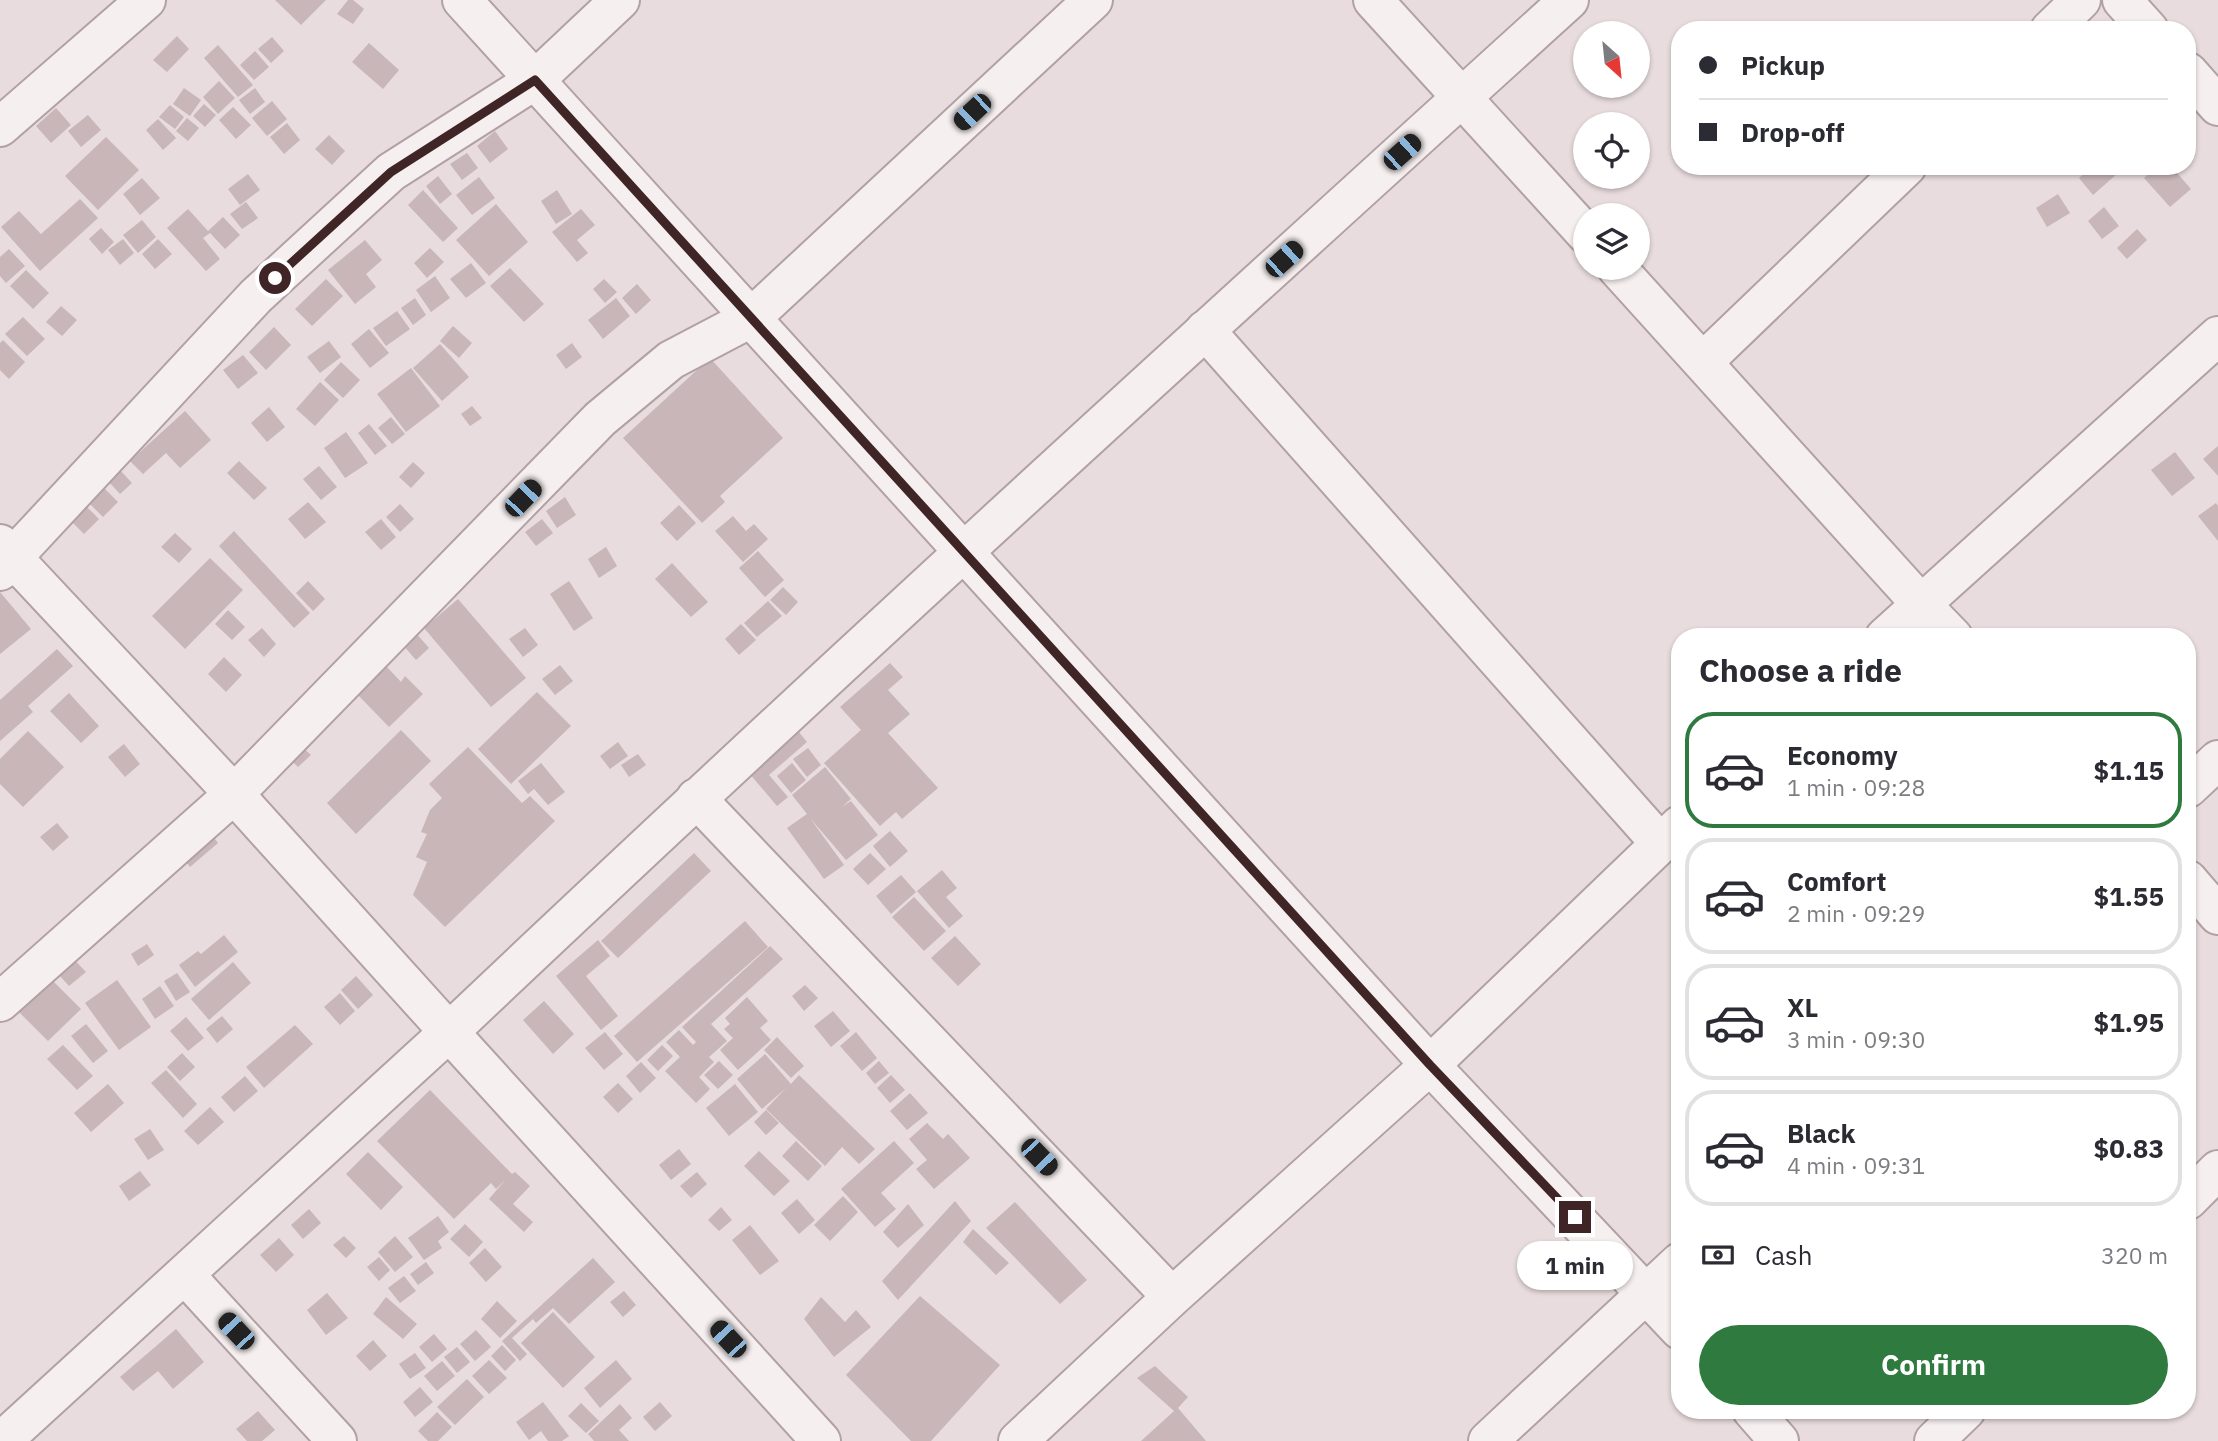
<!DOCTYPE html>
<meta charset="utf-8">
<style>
:root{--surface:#fff;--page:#f7f7f7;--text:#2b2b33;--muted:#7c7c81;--line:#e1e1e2;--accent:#2f7a3e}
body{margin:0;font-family:"IBM Plex Sans",sans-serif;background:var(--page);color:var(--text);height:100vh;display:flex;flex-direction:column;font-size:26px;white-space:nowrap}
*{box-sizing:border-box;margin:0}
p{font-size:23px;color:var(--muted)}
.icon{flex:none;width:38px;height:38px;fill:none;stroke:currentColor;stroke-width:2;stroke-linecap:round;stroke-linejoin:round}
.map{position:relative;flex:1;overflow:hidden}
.details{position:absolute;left:1671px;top:628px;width:525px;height:791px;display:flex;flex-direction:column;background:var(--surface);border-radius:28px;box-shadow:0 2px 5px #0004}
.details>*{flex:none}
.guide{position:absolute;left:1671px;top:21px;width:525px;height:154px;border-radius:28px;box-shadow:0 2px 5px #0004;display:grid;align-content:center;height:154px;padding:0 28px;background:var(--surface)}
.needle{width:46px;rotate:153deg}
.fabs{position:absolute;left:1573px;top:21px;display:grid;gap:14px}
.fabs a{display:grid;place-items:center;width:77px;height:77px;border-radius:50%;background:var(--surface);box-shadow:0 2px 5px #0004;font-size:35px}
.end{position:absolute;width:32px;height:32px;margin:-16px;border:9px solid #402527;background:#fff;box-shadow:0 0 0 4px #fff}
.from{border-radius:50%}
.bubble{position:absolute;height:49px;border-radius:24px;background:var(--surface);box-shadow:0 2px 5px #0004;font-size:23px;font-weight:800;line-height:49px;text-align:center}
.car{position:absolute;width:21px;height:42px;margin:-21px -10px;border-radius:9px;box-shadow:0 0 5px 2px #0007;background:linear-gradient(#222 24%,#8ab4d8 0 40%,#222 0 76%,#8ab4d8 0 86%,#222 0)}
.guide b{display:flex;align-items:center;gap:24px;height:66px;font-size:26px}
.guide b+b{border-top:2px solid var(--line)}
.guide i{width:18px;height:18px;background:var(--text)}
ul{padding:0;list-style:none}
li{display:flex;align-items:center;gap:21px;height:116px;margin:0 14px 10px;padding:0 14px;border:4px solid var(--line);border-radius:28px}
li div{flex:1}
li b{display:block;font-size:26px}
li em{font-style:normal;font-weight:800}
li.on{border-color:var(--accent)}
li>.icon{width:63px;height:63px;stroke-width:1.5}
h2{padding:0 28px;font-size:32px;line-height:84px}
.pay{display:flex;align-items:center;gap:18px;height:77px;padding:0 28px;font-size:26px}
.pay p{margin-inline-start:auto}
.button{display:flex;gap:14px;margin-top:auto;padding:14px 28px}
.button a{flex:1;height:80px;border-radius:42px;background:var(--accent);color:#fff;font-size:28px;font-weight:800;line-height:80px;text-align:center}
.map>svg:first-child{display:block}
.building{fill:#c8b6b8}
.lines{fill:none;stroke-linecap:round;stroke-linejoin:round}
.minor-casing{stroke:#b2a1a3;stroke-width:42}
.tertiary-casing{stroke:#b2a1a3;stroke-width:42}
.minor{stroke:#f6eff0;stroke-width:38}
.tertiary{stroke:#f6eff0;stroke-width:38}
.route{stroke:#402527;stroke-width:9}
</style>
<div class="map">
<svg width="2218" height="1441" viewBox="0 0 2218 1441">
<rect width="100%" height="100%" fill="#e8dcde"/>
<path class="building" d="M275 0H326L301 25Z
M348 0H353L364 9 353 24 337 14Z
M177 36 189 49 167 72 153 60Z
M272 37 284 51 271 63 258 49Z
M369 43 399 70 383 89 352 62Z
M218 45 253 85 238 97 204 58Z
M255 51 269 67 254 80 240 65Z
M219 81 235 98 218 114 203 97Z
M184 88 201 100 190 116 173 104Z
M255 88 265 102 250 114 239 100Z
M272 101 287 119 267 136 252 118Z
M204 104 216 115 205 127 193 116Z
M170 105 184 117 175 129 159 117Z
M233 107 251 125 236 139 219 120Z
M56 108 71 125 51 143 36 126Z
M88 115 101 130 81 147 68 131Z
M187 118 199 128 188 141 176 131Z
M158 119 176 138 163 150 146 130Z
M287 123 300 140 284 154 270 137Z
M495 131 508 149 490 163 477 146Z
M329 135 345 151 332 165 315 149Z
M106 137 139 170 98 210 65 176Z
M467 153 478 168 462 180 450 164Z
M2092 166H2126L2093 195 2079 178Z
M2157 166H2171L2191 189 2170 207 2144 178Z
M248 174 260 190 240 205 228 189Z
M438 176 452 194 440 204 426 186Z
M479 177 495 198 472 215 456 195Z
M142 178 160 198 140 215 123 194Z
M423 190 458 228 443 242 408 205Z
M557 190 572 214 556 224 541 201Z
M2058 194 2070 213 2047 227 2036 208Z
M80 199 98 218 40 271 1 227 19 211 41 234Z
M246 202 258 218 242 229 230 214Z
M496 204 528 242 489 276 456 240Z
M2104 207 2119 226 2102 239 2088 221Z
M188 209 208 231 223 217 240 235 225 249 210 233 203 238 220 259 206 271 167 228Z
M581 209 595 225 577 240 588 253 577 262 552 232Z
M142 220 156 237 138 253 123 235Z
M101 228 114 242 102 254 89 239Z
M2137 229 2147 240 2127 259 2117 248Z
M123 239 134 253 120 265 108 250Z
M158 239 172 254 155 269 142 254Z
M365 240 382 260 366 274 376 287 355 304 328 270Z
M430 248 444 262 427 278 414 263Z
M9 249 25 266 6 283 0 276V257Z
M471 263 486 283 466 298 450 279Z
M510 268 544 304 524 322 490 286Z
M26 270 49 293 33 309 10 286Z
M435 276 450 298 431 312 416 290Z
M326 279 343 296 312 326 295 309Z
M604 279 617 292 605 303 593 289Z
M637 284 651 300 636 314 622 298Z
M415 298 426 315 413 325 401 308Z
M616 298 630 316 603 339 588 320Z
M61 306 77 320 62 336 46 322Z
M397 311 410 329 386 346 373 328Z
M23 317 45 339 27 356 5 334Z
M453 326 472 343 459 358 440 341Z
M274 327 291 345 266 370 249 352Z
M369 329 389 353 370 368 351 344Z
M3 340 25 362 9 379 0 370V343Z
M329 341 341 357 320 373 307 357Z
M572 343 582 357 566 369 556 355Z
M440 344 469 377 442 401 413 368Z
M243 355 258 373 238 389 223 370Z
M710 358 783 438 720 496 725 502 702 523 623 438Z
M341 362 360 380 343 398 324 380Z
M411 368 440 406 406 432 377 394Z
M320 382 339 400 315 426 296 409Z
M472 406 482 418 470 426 461 414Z
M269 407 285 427 267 442 251 423Z
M185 411 211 440 180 468 166 453 143 474 130 461Z
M391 417 405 434 392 444 378 428Z
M369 424 387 446 375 455 358 433Z
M346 432 368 463 345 478 324 448Z
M2218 446V476L2203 459Z
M2175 452 2195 478 2172 496 2151 470Z
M239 461 267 488 254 500 227 473Z
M413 462 425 473 411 488 399 477Z
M319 466 337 487 321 500 303 479Z
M120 470 132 483 120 494 108 481Z
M100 484 118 502 103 517 85 499Z
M565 497 576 515 557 528 546 511Z
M308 502 326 522 305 539 288 519Z
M83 503 99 519 84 534 68 518Z
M2216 503 2218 506V541L2198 516Z
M400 504 414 519 400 532 386 517Z
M679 505 696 523 677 541 660 523Z
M733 516 746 531 754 524 768 539 743 562 715 531Z
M381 519 396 537 381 550 365 532Z
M542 519 553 533 536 546 525 532Z
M234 531 310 613 294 628 219 546Z
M175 533 192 549 179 563 161 547Z
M606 547 617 566 599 578 588 559Z
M758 551 784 580 765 597 739 568Z
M210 558 243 590 185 649 152 616Z
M672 563 708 602 691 617 655 579Z
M308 581 325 599 313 611 296 593Z
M569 581 593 618 574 631 550 594Z
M783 587 798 602 786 615 770 600Z
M0 592 31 629 0 654Z
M458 599 526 678 491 707 424 628Z
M768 601 782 616 757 637 744 623Z
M228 610 245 627 232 640 215 624Z
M741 624 756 640 739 655 725 639Z
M262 628 276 644 264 657 248 640Z
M525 628 538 645 523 657 509 639Z
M415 632 429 648 416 660 402 644Z
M57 649 73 666 28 706 33 712 0 741V700Z
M224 657 242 675 226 692 208 674Z
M890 663 903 677 888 690 910 714 888 733 938 788 902 819 896 812 880 826 824 763 861 730 840 707Z
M560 665 573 681 555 695 542 679Z
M387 667 401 682 405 676 423 694 389 727 358 695Z
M537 692 571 726 511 784 478 749Z
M69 693 99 726 81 743 50 711Z
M401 730 431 761 356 834 327 803Z
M28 731 64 767 23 807 0 784V759Z
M798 731 807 742 769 775 788 797 777 806 749 773Z
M618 742 628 756 610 769 600 756Z
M298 743 311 755 298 767 286 755Z
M124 744 140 764 125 777 108 757Z
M468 747 522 803 530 796 555 821 445 927 413 895 427 862 416 857 427 834 421 832 430 810 442 798 429 784Z
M808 748 821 765 807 777 793 759Z
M638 754 646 765 629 777 621 765Z
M541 763 565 792 548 805 534 789 528 794 518 781Z
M792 763 806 780 791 793 777 776Z
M825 767 851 799 842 807 851 801 878 835 846 860 810 818 844 865 824 879 787 828 807 814 792 795Z
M57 823 69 837 53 851 40 837Z
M204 825 218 843 190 867 175 848Z
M890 831 908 851 890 867 873 846Z
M694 853 711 871 618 958 601 941Z
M870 853 886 869 868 885 853 869Z
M942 870 957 888 946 897 963 916 949 928 917 891Z
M901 875 916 892 891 914 876 896Z
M914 897 946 931 924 951 892 917Z
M745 921 768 947 637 1062 614 1036Z
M224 935 238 952 195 987 179 965 198 951 201 954Z
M955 936 981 964 958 986 931 958Z
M598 940 610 956 586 976 618 1016 601 1030 556 976Z
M147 944 154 955 138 966 131 954Z
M770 946 783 959 711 1024 727 1041 709 1057 714 1062 699 1077 710 1089 696 1103 665 1071 680 1057 666 1042 679 1030 693 1045 696 1042 682 1027Z
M66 951 86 972 69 986 50 965Z
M233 962 251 983 209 1020 191 999Z
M45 973 81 1009 48 1041 12 1005Z
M177 973 190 992 176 1001 164 981Z
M356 976 373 995 358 1009 341 990Z
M117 980 151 1027 119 1050 85 1003Z
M805 985 818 998 804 1011 792 996Z
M160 986 174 1006 155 1019 142 999Z
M340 993 355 1011 340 1025 324 1007Z
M747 997 768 1021 760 1028 771 1040 738 1070 720 1050 733 1038 724 1029 730 1024 725 1018Z
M544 1001 574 1034 553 1054 523 1020Z
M833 1011 850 1031 831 1047 814 1026Z
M222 1016 233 1029 217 1043 206 1029Z
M186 1017 204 1038 188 1051 170 1031Z
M86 1024 108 1051 93 1063 71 1036Z
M295 1025 313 1044 264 1088 246 1067Z
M605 1032 623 1054 604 1070 585 1048Z
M856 1032 877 1058 862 1071 840 1046Z
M777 1037 804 1066 791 1078 764 1050Z
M63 1045 93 1076 77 1090 47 1059Z
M662 1045 673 1056 658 1071 647 1060Z
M182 1053 195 1067 180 1081 167 1067Z
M765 1054 791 1084 799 1075 875 1149 859 1164 842 1147 825 1166 766 1109 786 1088 762 1109 737 1079Z
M719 1061 733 1075 718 1089 704 1075Z
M879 1061 889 1073 875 1084 866 1073Z
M641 1062 656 1078 640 1093 626 1076Z
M166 1070 197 1104 183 1118 151 1083Z
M891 1075 905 1090 890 1103 877 1088Z
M245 1076 258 1091 234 1112 221 1097Z
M618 1083 633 1099 618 1113 603 1097Z
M108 1084 124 1103 91 1132 74 1113Z
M735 1084 758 1112 729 1136 706 1108Z
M430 1090 512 1174 515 1172 530 1186 513 1204 533 1222 524 1232 489 1199 506 1179 496 1189 491 1183 454 1219 377 1141Z
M910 1093 928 1113 907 1130 890 1111Z
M210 1107 224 1122 198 1145 184 1131Z
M766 1110 779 1123 766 1135 754 1122Z
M927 1123 943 1139 948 1134 970 1158 934 1189 916 1169 927 1160 909 1139Z
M150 1129 164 1150 148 1160 134 1139Z
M796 1141 822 1166 808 1181 782 1156Z
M894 1141 914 1163 881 1193 896 1209 875 1227 841 1189Z
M679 1149 691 1164 671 1180 659 1165Z
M759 1151 790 1181 774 1196 744 1166Z
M368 1152 403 1187 381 1210 346 1174Z
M140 1171 151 1185 129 1201 119 1186Z
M697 1172 707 1184 691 1198 680 1186Z
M843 1196 858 1212 830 1241 814 1225Z
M797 1199 815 1220 799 1234 781 1213Z
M955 1201 971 1221 898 1300 882 1281Z
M1015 1202 1087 1280 1060 1304 986 1228Z
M908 1204 924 1225 898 1248 883 1232Z
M721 1207 732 1220 719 1231 708 1220Z
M309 1209 321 1223 303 1239 291 1225Z
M438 1216 449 1232 438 1241 442 1248 424 1260 408 1238Z
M465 1224 483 1242 469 1257 450 1239Z
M750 1225 779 1261 760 1275 732 1240Z
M973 1229 1009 1263 996 1275 963 1242Z
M344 1236 356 1248 346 1258 333 1245Z
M395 1236 413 1257 395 1272 378 1252Z
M279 1238 294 1255 276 1272 260 1255Z
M485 1248 502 1267 486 1282 469 1263Z
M379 1257 390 1270 379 1281 367 1267Z
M593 1258 615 1282 569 1324 553 1308 536 1323 533 1319 512 1338 527 1354 520 1361 502 1341Z
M426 1262 434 1273 418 1285 410 1274Z
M404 1276 416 1291 400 1303 388 1288Z
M624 1291 636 1305 623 1317 610 1302Z
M327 1293 348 1318 326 1335 307 1310Z
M920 1296 1000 1365 931 1441H911L846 1375Z
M386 1297 417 1324 403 1339 373 1314Z
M821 1297 845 1322 856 1310 871 1327 834 1357 804 1319Z
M497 1301 517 1321 500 1338 481 1319Z
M553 1312 595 1357 563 1388 521 1343Z
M176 1329 204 1362 173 1389 158 1371 133 1391 120 1377Z
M476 1330 491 1347 475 1361 460 1344Z
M434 1334 447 1349 432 1362 419 1347Z
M373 1340 387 1356 370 1371 356 1356Z
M502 1345 516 1360 505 1371 491 1356Z
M457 1347 470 1362 457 1373 444 1357Z
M415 1353 426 1368 410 1379 399 1364Z
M489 1360 507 1378 489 1394 472 1376Z
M616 1360 632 1379 600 1408 584 1388Z
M442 1361 455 1376 437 1391 424 1376Z
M1155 1366 1188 1397 1178 1408 1206 1441H1141L1174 1411 1137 1378Z
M467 1379 484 1397 455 1425 437 1407Z
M420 1387 433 1402 415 1417 403 1402Z
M543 1402 569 1436 562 1441H548L541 1431 529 1440 516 1422Z
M660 1402 672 1416 655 1431 643 1417Z
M581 1403 599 1421 586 1433 568 1416Z
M620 1404 632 1418 619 1430 629 1441H594L588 1434Z
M258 1411 275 1430 262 1441H247L236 1429Z
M437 1412 452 1427 438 1441H428L418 1431Z"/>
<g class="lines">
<defs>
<path id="minor" d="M462 0 1430 1065 1680 1330
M1373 0 1586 234
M2122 0 2149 30
M2050 30 2081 0
M2188 72 2218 106
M0 127 146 0
M1617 268 1921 604 1953 637
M1205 330 1660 843
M1703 362 1907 166
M0 544 234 794 449 1032 2 1441
M0 571 256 296 391 172 535 80 620 0
M1885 637 2218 336
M2188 788 2218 760
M696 798 1172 1297
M2188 880 2218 915
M0 1002 234 794 600 419 671 360 751 318 1093 0
M2188 1200 2218 1170
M185 1275 337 1441
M1752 1410 1779 1441
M1018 1441 1172 1297 1430 1065 1680 825
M1488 1441 1680 1262
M1934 1441 1966 1410"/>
<path id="tertiary" d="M821 1441 449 1032C817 683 1193 341 1569 0"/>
</defs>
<use href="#minor" class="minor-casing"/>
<use href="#tertiary" class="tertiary-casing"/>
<use href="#minor" class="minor"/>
<use href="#tertiary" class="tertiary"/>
</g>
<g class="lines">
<path class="route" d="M275 278 391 172 535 80 1430 1065 1575 1217"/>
</g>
</svg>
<div class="fabs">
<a><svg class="needle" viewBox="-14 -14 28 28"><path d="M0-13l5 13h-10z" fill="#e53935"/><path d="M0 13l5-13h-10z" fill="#7c7c81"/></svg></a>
<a><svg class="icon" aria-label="locate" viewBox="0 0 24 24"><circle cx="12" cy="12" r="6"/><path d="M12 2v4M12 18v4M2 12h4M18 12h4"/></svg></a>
<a><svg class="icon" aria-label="layers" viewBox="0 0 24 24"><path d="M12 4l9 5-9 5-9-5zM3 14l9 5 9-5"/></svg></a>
</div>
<i class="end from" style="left:275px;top:278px"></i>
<i class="end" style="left:1575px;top:1217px"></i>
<div class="bubble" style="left:1517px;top:1241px;width:116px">1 min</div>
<i class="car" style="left:972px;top:112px;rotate:227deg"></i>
<i class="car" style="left:1402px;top:152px;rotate:48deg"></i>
<i class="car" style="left:1284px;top:259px;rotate:48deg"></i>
<i class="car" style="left:523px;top:498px;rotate:44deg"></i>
<i class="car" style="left:1039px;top:1157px;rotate:136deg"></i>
<i class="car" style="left:236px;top:1331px;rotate:317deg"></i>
<i class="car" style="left:728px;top:1339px;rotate:317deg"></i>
<div class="guide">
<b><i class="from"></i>Pickup</b>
<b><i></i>Drop-off</b>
</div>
<section class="details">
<h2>Choose a ride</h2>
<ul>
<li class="on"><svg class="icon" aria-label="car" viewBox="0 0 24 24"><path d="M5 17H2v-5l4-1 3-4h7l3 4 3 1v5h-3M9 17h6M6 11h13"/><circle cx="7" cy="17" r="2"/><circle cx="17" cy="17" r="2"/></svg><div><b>Economy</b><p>1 min · 09:28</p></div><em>$1.15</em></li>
<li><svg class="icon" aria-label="car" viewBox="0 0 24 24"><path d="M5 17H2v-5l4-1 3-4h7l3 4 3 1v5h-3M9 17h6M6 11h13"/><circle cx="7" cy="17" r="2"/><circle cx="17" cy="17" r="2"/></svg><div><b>Comfort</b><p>2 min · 09:29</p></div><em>$1.55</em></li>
<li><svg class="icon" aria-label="car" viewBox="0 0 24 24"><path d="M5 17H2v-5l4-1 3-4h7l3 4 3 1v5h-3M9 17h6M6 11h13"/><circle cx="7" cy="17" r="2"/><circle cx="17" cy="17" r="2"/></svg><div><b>XL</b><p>3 min · 09:30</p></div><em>$1.95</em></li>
<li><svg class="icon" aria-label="car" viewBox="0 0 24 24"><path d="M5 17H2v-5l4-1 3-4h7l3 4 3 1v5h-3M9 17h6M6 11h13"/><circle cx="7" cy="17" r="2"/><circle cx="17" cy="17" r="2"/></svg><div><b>Black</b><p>4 min · 09:31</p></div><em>$0.83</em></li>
</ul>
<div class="pay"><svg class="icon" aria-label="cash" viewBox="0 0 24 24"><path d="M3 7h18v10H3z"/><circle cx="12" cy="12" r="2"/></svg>Cash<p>320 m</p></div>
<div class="button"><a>Confirm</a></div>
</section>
</div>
